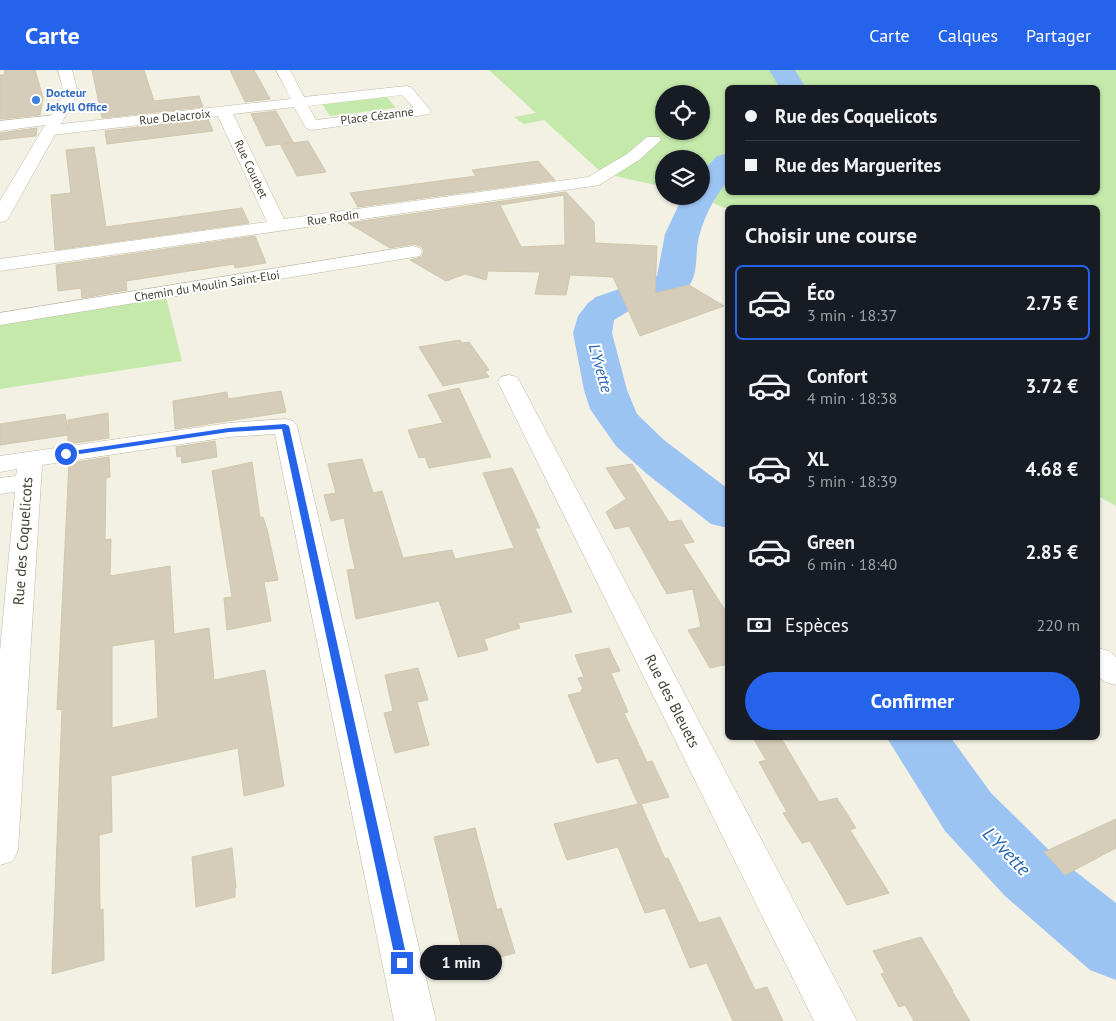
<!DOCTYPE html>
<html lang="fr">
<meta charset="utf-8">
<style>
:root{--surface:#171b24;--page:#242831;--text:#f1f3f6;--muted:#9ea1a6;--line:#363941;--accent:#2563eb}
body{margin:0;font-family:"PT Sans",sans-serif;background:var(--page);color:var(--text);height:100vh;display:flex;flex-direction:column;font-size:19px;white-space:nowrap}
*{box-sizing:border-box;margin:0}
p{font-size:16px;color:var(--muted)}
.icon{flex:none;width:28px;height:28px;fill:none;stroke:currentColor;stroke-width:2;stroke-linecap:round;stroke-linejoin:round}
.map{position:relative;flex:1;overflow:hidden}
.drawer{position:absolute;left:725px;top:135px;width:375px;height:535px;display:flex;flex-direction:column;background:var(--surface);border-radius:8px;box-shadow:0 1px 4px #0004}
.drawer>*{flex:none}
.hud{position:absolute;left:725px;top:15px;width:375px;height:110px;border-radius:8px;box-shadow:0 1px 4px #0004;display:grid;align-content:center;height:110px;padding:0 20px;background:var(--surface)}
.buttons{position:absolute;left:655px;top:15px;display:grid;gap:10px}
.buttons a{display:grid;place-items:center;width:55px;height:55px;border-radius:50%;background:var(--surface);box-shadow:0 1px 4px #0004;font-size:25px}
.end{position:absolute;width:22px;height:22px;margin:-11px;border:6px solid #2563eb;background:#fff;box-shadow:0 0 0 2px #fff}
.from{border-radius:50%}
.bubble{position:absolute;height:35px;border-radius:18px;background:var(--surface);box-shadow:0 1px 4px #0004;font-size:16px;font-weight:800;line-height:35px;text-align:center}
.hud b{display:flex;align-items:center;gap:18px;height:48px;font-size:19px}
.hud b+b{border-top:1px solid var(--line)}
.hud i{width:12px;height:12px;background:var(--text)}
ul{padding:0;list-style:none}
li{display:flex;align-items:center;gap:15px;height:75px;margin:0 10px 8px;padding:0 10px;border:2px solid transparent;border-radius:8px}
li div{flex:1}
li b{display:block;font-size:19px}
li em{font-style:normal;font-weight:800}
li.active{border-color:var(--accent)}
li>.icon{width:45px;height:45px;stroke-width:1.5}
h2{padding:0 20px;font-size:22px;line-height:60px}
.pay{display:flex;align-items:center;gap:12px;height:55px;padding:0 20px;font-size:19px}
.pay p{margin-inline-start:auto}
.button{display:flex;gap:10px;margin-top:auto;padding:10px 20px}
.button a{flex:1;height:58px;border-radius:30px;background:var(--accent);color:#fff;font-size:20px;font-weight:800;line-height:58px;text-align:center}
header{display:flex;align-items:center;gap:30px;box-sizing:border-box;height:70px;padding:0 25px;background:var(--accent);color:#fff}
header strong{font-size:24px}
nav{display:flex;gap:28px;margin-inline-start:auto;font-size:18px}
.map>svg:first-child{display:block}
.green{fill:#c4e9aa;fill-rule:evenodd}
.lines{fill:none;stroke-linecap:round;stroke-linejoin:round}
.river{fill:#9cc4f3;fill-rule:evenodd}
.building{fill:#d5cdb9;stroke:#d0c7ac;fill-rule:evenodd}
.minor-casing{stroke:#beb9a6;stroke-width:1}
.tertiary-casing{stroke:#beb9a6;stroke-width:1}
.minor{fill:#fff;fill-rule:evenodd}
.tertiary{fill:#fff;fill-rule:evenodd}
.route{fill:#2563eb}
.shop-dot{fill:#3f7fe0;stroke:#fff;stroke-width:2}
.labels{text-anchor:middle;stroke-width:4;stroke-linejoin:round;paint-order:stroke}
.far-shop-label{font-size:12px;font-weight:bold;fill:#366cbe;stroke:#fff;text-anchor:start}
.far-street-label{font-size:12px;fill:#454033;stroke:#fff}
.street-label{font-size:15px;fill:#454033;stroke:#fff}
.water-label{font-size:16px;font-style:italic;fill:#2967b5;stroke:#fff}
.near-water-label{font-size:19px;font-style:italic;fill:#2967b5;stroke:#fff}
</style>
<header>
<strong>Carte</strong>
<nav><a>Carte</a><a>Calques</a><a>Partager</a></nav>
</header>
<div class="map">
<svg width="1116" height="951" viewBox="0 0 1116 951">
<rect width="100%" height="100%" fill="#f3f0e4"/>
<path class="green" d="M489 0H1116V436L1098 426V138L727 139 697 126H701V89H664V117L602 103 544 50 524 54 514 47 536 43ZM728 18H1098V122H728ZM664 24H701V61H664Z
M387 27 396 38 330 46 322 34Z
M166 227 182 291 0 319V254Z"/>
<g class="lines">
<path class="river" d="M769 0H795L806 18H780Z
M728 83V111C715 126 706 143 700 163 693 184 702 209 681 224L632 239 614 250 612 263 627 320 637 344 664 370 728 419V458L711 454 647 404 616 376 590 339 584 320 573 263 578 246 588 233 596 227 657 206 665 164 683 126H701V103L717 86Z
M887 668H951L991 723 1053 784 1116 833V910L1090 900 1005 826 945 761Z"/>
</g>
<path class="building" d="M5 0H35L43 28 40 45 0 49V5H4Z
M92 0H144L154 31 199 26 203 37 102 48Z
M230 0H254L270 29 245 32Z
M276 41 293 72 284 74 308 71 326 102 297 106 280 74 266 76 251 44Z
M208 49 213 61 107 74 105 61Z
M37 58 36 66 0 70V63Z
M94 77 106 157 242 138 249 153 55 180 51 125 71 123 66 80Z
M538 91 555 110 358 137 350 123 476 106 472 100Z
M566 122 594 152 595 173 657 176 655 223 689 215 724 236 640 266 613 207 570 205 566 225 535 224 540 202 488 201 486 210 465 204 446 211 410 190 422 187 424 181 421 176 413 174 390 178 348 153ZM564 125 565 175 521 177 500 135Z
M255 166 266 193 235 198 234 194 126 211 127 220 82 228 81 218 58 221 56 195Z
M460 270 462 273 469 272 489 300 485 301 489 307 443 316 419 277Z
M459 318 491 387 429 398 425 387 419 388 408 360 443 353 428 325Z
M281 321 286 342 175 359 173 331 227 322 228 329Z
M108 343 109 368 68 374V365L0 375V354L65 344 68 361V350Z
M215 371 217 387 182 393 181 386 177 387 176 377Z
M109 387 110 407 106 408 105 470 111 469 110 506 170 496 174 564 209 558 214 610 265 600 284 716 244 726 238 678 111 706 112 762 99 765 100 840 103 839 104 890 52 904 62 639 57 640 69 393ZM155 569 158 648 112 658V576Z
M362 389 373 423 382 421 403 488 452 480 455 489 514 478 483 403 512 398 540 458H535L572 542 518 553 520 558 484 569 488 580 458 587 439 531 356 549 347 500 355 499 344 448 331 451 324 425 336 423 328 394Z
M252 392 260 448 263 447 267 459 278 510 264 512 271 551 227 560 224 528 232 527 212 401Z
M632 394 669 452 681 450 694 472 683 474 728 545V594L710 598 688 560 701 557 693 519 667 524 629 456 615 459 606 442 626 429 606 398Z
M609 578 620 601 611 603 628 642 624 643 647 692 652 691 669 727 641 734 665 789 668 788 699 853 720 847 755 920 767 917 783 951H733L707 893 690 898 665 838 645 843 618 777 567 790 554 754 638 734 618 688 597 693 568 625 582 622 581 620 583 619 578 608 584 607 575 585Z
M418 598 428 630 417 632 429 675 395 683 384 643 393 641 385 605Z
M753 668H781L819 732 837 728 856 758 850 760 889 823 847 835 810 771 802 773 783 743 787 742 759 692 766 690Z
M1116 749V778L1065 805 1044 782Z
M475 758 497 840 501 838 515 883 466 896 434 767Z
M232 778 236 818H235V827L196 837 192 787Z
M921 867 953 921H952L970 951H914L905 935 899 937 881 904 885 903 873 881Z"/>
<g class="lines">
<defs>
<path id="minor" d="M276 0H290L304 27 406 16 411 17 431 41 429 44 424 45 311 60 306 58 294 37 233 44 284 149 588 107 627 84 647 67H659L661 70 639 90 599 115 593 116 0 201V189L267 152 218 46 52 65 47 63 44 60 47 57 52 55 291 29ZM402 25 414 38 316 50 308 36Z
M56 45 61 47 64 50 61 53 0 61V51Z
M413 176 420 178 422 182 420 186 0 255V243Z
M509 305 517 307 520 312 857 951H814L498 312 501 307Z
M285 349 293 351 297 356 436 951H394L275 364 229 367 42 395 18 780 13 791 0 795V581L15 422 0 424V408L16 406 17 399 0 402V386L229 353Z
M1098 578 1109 581 1116 587V615L1105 612 1098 606Z"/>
<path id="tertiary" d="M58 0H72L78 23 9 147 6 151 0 152V131L64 23Z"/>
</defs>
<use href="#minor" class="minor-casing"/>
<use href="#tertiary" class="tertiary-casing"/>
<use href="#minor" class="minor"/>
<use href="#tertiary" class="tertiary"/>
</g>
<path class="route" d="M285 354 289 356 408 893 406 896 402 898 398 896 396 893 282 359 229 362 66 386 62 384 66 382 229 358Z"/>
<circle class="shop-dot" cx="36" cy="30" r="5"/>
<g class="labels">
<g class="far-shop-label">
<text x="46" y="27">Docteur<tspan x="46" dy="14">Jekyll Office</tspan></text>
</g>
<g class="far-street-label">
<text transform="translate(377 46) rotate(-7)" y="4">Place Cézanne</text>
<text transform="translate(175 47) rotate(-6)" y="4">Rue Delacroix</text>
<text transform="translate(251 99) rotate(65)" y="4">Rue Courbet</text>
<text transform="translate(333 148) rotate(-8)" y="4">Rue Rodin</text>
<text transform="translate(207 216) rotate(-9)" y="4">Chemin du Moulin Saint-Eloi</text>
</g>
<g class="street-label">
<text transform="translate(23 471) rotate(-86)" y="5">Rue des Coquelicots</text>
<text transform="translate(672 631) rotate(63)" y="5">Rue des Bleuets</text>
</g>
<g class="water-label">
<text transform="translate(601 298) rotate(74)" y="6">L'Yvette</text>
</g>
<g class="near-water-label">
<text transform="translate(1007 781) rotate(46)" y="7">L'Yvette</text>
</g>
</g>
</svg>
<div class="buttons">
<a><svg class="icon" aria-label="locate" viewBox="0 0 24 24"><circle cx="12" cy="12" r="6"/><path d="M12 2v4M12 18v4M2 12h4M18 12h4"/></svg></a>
<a><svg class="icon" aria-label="layers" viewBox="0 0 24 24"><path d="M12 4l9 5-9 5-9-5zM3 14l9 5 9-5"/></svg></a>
</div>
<i class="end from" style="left:66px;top:384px"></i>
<i class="end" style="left:402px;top:893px"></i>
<div class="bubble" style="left:420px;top:875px;width:82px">1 min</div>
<div class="hud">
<b><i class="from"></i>Rue des Coquelicots</b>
<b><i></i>Rue des Marguerites</b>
</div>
<section class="drawer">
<h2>Choisir une course</h2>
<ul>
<li class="active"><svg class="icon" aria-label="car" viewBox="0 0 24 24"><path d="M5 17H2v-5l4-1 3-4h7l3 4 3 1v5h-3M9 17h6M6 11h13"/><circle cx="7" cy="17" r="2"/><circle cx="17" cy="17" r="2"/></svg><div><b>Éco</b><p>3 min · 18:37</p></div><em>2.75 €</em></li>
<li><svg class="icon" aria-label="car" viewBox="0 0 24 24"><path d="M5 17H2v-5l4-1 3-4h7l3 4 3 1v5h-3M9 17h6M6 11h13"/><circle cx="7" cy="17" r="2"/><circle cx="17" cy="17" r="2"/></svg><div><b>Confort</b><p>4 min · 18:38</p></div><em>3.72 €</em></li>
<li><svg class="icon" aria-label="car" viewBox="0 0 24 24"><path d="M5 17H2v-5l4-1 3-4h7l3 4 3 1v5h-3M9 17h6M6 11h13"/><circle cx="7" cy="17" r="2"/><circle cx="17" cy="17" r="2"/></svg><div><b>XL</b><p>5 min · 18:39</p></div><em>4.68 €</em></li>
<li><svg class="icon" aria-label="car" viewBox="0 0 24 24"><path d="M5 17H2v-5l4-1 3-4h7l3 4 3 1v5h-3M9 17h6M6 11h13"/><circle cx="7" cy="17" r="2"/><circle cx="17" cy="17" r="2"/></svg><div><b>Green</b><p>6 min · 18:40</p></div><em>2.85 €</em></li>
</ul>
<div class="pay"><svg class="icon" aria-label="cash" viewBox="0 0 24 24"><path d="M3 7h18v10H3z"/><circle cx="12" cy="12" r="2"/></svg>Espèces<p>220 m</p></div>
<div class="button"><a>Confirmer</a></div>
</section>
</div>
